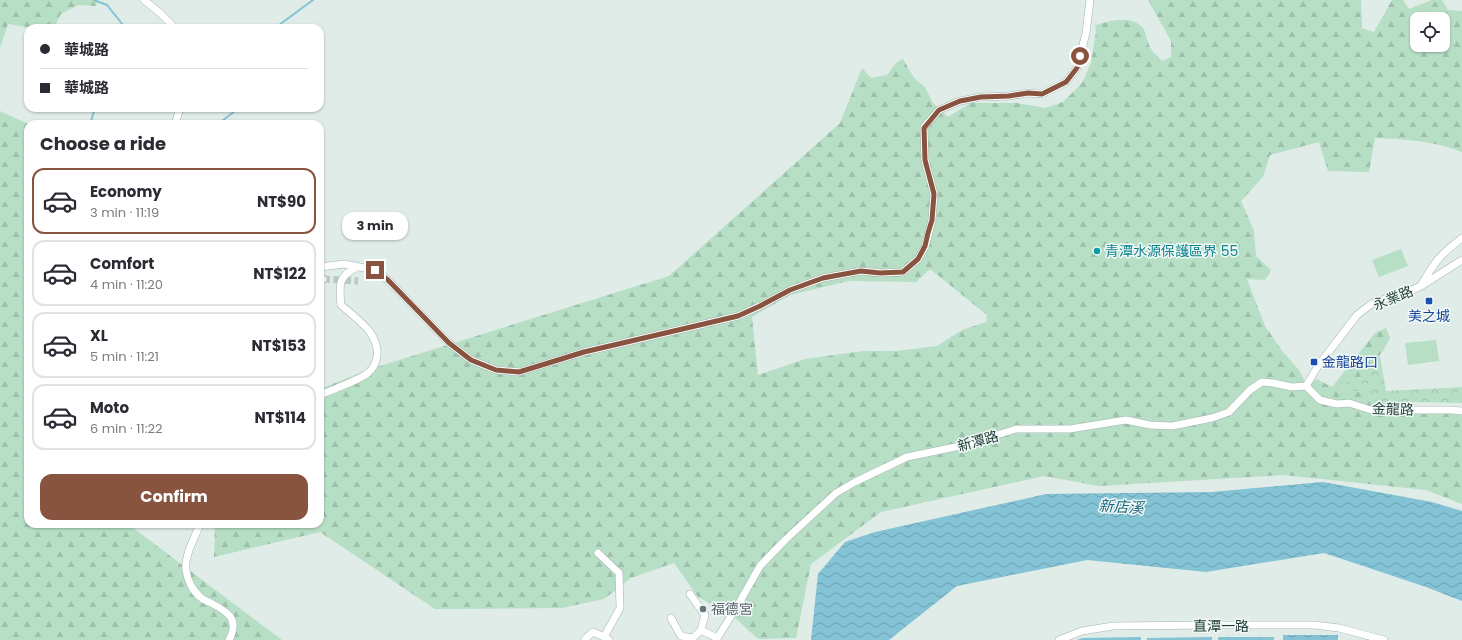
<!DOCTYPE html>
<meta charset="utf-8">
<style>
:root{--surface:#fff;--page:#f2f2f3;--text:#2b2b33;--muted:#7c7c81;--line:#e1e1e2;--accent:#89543f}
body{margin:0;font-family:Poppins,"Noto Sans TC",sans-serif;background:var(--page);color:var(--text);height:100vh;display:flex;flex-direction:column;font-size:15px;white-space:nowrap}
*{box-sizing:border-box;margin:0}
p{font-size:13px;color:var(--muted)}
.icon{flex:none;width:22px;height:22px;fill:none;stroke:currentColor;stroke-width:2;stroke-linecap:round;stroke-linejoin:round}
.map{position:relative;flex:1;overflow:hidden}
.sheet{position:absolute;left:24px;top:120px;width:300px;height:408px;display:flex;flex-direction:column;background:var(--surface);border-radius:12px;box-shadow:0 1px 3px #0004}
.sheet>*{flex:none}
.top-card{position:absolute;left:24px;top:24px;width:300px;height:88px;border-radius:12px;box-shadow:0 1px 3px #0004;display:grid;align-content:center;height:88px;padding:0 16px;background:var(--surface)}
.fabs{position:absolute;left:1410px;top:12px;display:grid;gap:8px}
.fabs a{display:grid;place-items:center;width:40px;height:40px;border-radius:8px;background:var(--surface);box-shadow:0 1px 3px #0004;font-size:20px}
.end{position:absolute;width:18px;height:18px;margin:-9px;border:5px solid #89543f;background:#fff;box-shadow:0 0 0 2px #fff}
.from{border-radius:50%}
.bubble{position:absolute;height:28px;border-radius:12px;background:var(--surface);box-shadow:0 1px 3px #0004;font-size:13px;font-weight:700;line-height:28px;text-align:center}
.top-card b{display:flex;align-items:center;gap:14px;height:38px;font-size:15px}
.top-card b+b{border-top:1px solid var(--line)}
.top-card i{width:10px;height:10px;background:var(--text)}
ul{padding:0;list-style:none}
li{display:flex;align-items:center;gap:12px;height:66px;margin:0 8px 6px;padding:0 8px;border:2px solid var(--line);border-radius:12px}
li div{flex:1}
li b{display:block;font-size:15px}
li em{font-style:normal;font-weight:700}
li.selected{border-color:var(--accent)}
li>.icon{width:36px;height:36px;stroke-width:1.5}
h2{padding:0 16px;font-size:18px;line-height:48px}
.primary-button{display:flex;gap:8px;margin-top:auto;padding:8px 16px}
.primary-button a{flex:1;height:46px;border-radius:12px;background:var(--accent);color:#fff;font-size:16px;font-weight:700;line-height:46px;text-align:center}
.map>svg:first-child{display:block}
.forest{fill:url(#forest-firs);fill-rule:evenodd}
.park{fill:url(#park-crowns)}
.garden{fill:#b7dfc5}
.water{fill:url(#water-waves)}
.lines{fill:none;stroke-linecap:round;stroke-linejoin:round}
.stream{stroke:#84c3d6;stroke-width:2}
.minor-tunnel{stroke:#b9c9c5;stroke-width:7;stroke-dasharray:7 3.5;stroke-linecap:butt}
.minor-casing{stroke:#a2b4b0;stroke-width:8}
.minor{stroke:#fff;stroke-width:7}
.route{stroke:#89543f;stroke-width:5}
.culture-dot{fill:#0f9aa8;stroke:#f1f8f5;stroke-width:1.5}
.transit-dot{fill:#1a4fb4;stroke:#f1f8f5;stroke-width:1.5}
.worship-dot{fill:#6b7280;stroke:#f1f8f5;stroke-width:1.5}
.labels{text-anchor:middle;stroke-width:3;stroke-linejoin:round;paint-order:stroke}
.culture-label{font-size:14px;fill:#0d838f;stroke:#f1f8f5;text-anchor:start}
.street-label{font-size:14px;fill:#1f3e38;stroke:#f1f8f5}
.transit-label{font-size:14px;fill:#164399;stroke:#f1f8f5}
.worship-label{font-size:14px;fill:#5b616d;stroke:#f1f8f5;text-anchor:start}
.water-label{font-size:15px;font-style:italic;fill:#15657e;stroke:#f1f8f5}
</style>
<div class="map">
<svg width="1462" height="640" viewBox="0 0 1462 640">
<defs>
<pattern id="forest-firs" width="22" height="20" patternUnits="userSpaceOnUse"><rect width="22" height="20" fill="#b7dfc5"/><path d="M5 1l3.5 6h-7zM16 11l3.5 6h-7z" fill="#9dc0aa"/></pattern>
<pattern id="park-crowns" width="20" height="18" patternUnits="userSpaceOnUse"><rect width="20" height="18" fill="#b7dfc5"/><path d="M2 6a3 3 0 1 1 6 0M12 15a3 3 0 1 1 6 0" fill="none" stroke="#9dc0aa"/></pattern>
<pattern id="water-waves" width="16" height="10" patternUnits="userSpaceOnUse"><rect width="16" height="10" fill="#84c3d6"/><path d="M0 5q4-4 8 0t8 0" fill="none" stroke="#6ba0af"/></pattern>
</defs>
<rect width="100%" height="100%" fill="#e0ece8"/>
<path class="forest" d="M0 0H97L96 6 78 5 61 14 54 28H33L8 24 0 48Z
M1148 0H1361L1362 28 1374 32 1392 0H1403L1409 9 1432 0H1442L1448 10 1462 11V152C1433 141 1406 139 1375 138L1369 172 1328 171 1319 142 1270 155 1263 177 1241 201 1254 231 1256 256 1271 270 1265 280 1247 279 1265 326 1283 352 1299 370 1312 396 1317 398 1310 383 1317 379 1332 387 1375 333 1386 328 1390 338 1383 351 1359 379 1342 383 1343 389 1360 392 1389 404 1390 407 1462 412V504L1426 490 1283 475 1099 486 1044 476 881 512 811 564 796 638 758 639 732 615 698 597 674 563 631 578 604 599 562 608 435 609 320 532 214 557 215 524H320V389L367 370 669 276 840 123 862 68 871 78 887 75 896 63 903 59 914 78 925 87 933 103 948 117 970 103H1017L1045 108 1063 102 1082 83 1091 63 1096 31 1095 25C1110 21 1132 14 1143 28 1147 34 1147 43 1151 49 1154 53 1158 57 1162 61L1171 57V41ZM1417 19H1443V45H1417ZM930 269 987 315 986 322 962 330 937 346 896 351H863L805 359 758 375 752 317 790 295 849 281 916 282Z
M0 111 28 124V524H128L282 640H0Z"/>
<path class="park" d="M1380 356 1386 391 1462 387V403L1415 402 1389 404 1360 392 1343 389 1342 383 1359 379 1377 357Z"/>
<path class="garden" d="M1401 249 1408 266 1379 277 1372 260Z
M1436 340 1439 361 1408 365 1405 343Z"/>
<path class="water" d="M1323 482 1432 502 1462 511V601L1426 587 1324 553 1206 572 1087 560 957 586 889 640H811L818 574 845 542 875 532 1046 494 1212 492Z
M1283 635H1338V640H1283Z
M1141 637V640H1077L1082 638Z
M1212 637V640H1147V638Z
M1218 637H1274V640H1218Z"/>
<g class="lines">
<path class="stream" d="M94 0 107 5 123 25 122 28
M275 28 313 0
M90 124 95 108
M218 124 235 111 237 108"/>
<path class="minor-tunnel" d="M323 279 358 281"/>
<defs>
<path id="minor" d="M144 0 160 13 175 28
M175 124 180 108
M320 267 344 264 375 270 388 280 449 343 471 360 496 370 519 372 584 352 738 316 760 306 790 290 823 278 861 271 881 273 903 272 918 259 925 247 932 220 934 194 925 160 924 127 939 110 960 101 981 97 1009 96 1028 93 1042 94 1066 82 1077 68 1086 33 1090 0
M320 279H323
M1422 284C1435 261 1441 254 1462 238
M1306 386 1318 366 1357 315 1370 305 1379 301 1410 291 1421 286 1462 260
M1306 386 1320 400 1337 404 1349 403 1371 410H1451L1462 411
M320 395C331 390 360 380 368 373 381 361 379 346 370 332 362 322 350 313 341 305 339 285 338 276 357 267
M200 524C195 538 184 555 186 570 187 580 193 591 200 597 203 600 207 601 211 603 228 612 240 619 229 640
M598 553 619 573 620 608 604 637 609 640
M690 594 705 615 701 630
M671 618 681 636 693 638 701 630 717 638
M585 639 593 632 604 637
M716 640 738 605 760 566 785 540 836 493 855 482 907 457 965 445 1016 429H1070L1126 420 1150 425 1172 426 1212 418 1229 412 1250 390 1262 382 1273 383 1292 387 1306 386
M1059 640 1082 631 1113 626 1215 625H1314L1339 628 1384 640"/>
</defs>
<use href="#minor" class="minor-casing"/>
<use href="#minor" class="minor"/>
</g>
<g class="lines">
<path class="route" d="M375 270 388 280 449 343 471 360 496 370 519 372 584 352 738 316 760 306 790 290 823 278 861 271 880 273 903 272 918 259 925 246 928 233 932 220 934 194 925 160 924 128 939 110 960 101 981 97 1009 96 1028 93 1042 94 1066 82 1077 68 1080 56"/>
</g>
<circle class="culture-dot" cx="1097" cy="251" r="4"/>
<g class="transit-dot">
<rect x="1425" y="297" width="8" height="8" rx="2"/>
<rect x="1310" y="358" width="8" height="8" rx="2"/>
</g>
<circle class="worship-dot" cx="703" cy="609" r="4"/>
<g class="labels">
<g class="culture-label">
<text x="1105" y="256">青潭水源保護區界 55</text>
</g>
<g class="street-label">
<text transform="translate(1393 298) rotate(-22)" y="5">永業路</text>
<text transform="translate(1393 409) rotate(2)" y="5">金龍路</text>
<text transform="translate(978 441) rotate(-16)" y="5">新潭路</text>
<text x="1221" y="631">直潭一路</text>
</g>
<g class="transit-label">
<text x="1429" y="321">美之城</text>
<text x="1322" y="367" text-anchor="start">金龍路口</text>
</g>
<g class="worship-label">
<text x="711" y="614">福德宮</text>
</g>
<g class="water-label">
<text transform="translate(1121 507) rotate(3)" y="5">新店溪</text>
</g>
</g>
</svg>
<div class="fabs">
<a><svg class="icon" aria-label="locate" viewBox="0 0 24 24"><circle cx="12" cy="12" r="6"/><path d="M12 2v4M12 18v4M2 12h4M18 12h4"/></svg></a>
</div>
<i class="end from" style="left:1080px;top:56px"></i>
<i class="end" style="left:375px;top:270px"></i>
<div class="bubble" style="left:342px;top:212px;width:66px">3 min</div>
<div class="top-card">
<b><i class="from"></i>華城路</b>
<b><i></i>華城路</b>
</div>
<section class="sheet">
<h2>Choose a ride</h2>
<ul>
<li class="selected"><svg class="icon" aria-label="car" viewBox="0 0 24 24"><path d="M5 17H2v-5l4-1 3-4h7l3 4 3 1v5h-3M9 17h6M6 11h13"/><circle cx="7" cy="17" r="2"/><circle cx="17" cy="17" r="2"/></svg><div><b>Economy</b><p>3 min · 11:19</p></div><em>NT$90</em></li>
<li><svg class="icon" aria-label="car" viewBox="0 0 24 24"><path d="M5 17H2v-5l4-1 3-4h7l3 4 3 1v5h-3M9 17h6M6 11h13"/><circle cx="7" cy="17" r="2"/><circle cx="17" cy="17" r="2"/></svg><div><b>Comfort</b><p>4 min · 11:20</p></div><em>NT$122</em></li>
<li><svg class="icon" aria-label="car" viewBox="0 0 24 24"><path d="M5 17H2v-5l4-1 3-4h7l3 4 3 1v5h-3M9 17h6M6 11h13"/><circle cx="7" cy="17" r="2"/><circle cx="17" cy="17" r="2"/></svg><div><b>XL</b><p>5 min · 11:21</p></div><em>NT$153</em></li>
<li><svg class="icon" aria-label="car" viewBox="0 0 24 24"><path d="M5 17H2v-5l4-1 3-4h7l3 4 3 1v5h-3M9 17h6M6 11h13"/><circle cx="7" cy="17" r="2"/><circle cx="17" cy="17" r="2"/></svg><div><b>Moto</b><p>6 min · 11:22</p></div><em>NT$114</em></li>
</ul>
<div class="primary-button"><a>Confirm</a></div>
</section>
</div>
